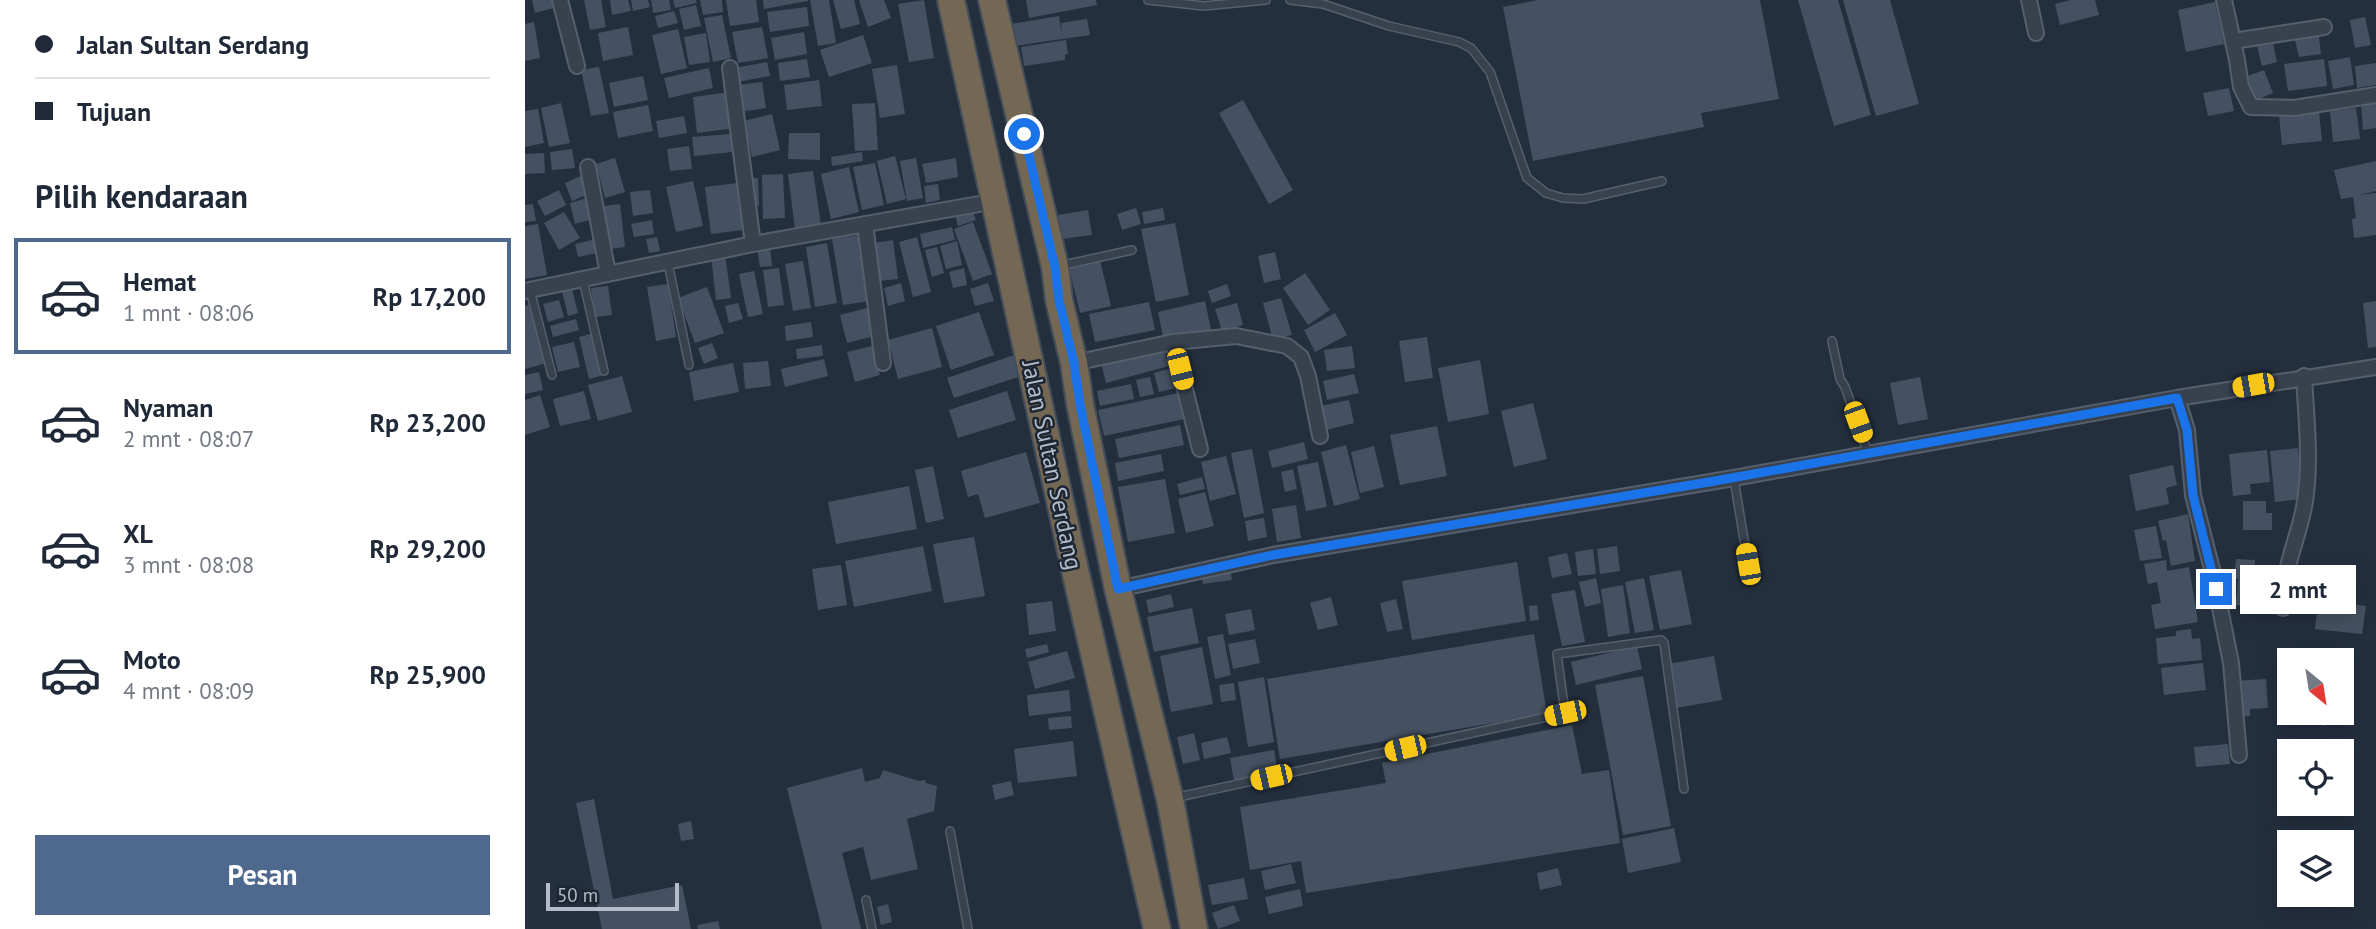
<!DOCTYPE html>
<html lang="id">
<meta charset="utf-8">
<style>
:root{--surface:#fff;--page:#f6f6f7;--text:#1f2937;--muted:#747a83;--line:#e0e1e3;--accent:#4f688e}
body{margin:0;font-family:"PT Sans",sans-serif;background:var(--page);color:var(--text);height:100vh;display:flex;flex-direction:column;font-size:26px;white-space:nowrap}
*{box-sizing:border-box;margin:0}
p{font-size:23px;color:var(--muted)}
.icon{flex:none;width:38px;height:38px;fill:none;stroke:currentColor;stroke-width:2;stroke-linecap:round;stroke-linejoin:round}
.map{position:relative;flex:1;overflow:hidden}
.sheet{display:flex;flex-direction:column;background:var(--surface);width:525px}
.sheet>*{flex:none}
.banner{display:grid;align-content:center;height:154px;padding:0 35px;background:var(--surface)}
.needle{width:46px;rotate:150deg}
.buttons{position:absolute;left:1752px;top:648px;display:grid;gap:14px}
.buttons a{display:grid;place-items:center;width:77px;height:77px;border-radius:0px;background:var(--surface);box-shadow:0 4px 18px #0003;font-size:35px}
.scale{position:absolute;left:21px;bottom:18px;width:133px;box-sizing:border-box;padding-left:7px;border:4px solid #b4bcc9;border-top:0;font-size:19px;line-height:24px;white-space:nowrap;color:#b4bcc9;-webkit-text-stroke:5px #1d2633;paint-order:stroke}
.end{position:absolute;width:32px;height:32px;margin:-16px;border:9px solid #1a73e8;background:#fff;box-shadow:0 0 0 4px #fff}
.from{border-radius:50%}
.bubble{position:absolute;height:49px;border-radius:0px;background:var(--surface);box-shadow:0 4px 18px #0003;font-size:23px;font-weight:800;line-height:49px;text-align:center}
.car{position:absolute;width:21px;height:42px;margin:-21px -10px;border-radius:9px;box-shadow:0 0 5px 2px #0007;background:linear-gradient(#f5c518 24%,#345 0 40%,#f5c518 0 76%,#345 0 86%,#f5c518 0)}
.banner b{display:flex;align-items:center;gap:24px;height:66px;font-size:26px}
.banner b+b{border-top:2px solid var(--line)}
.banner i{width:18px;height:18px;background:var(--text)}
ul{padding:0;list-style:none}
li{display:flex;align-items:center;gap:21px;height:116px;margin:0 14px 10px;padding:0 21px;border:4px solid transparent;border-radius:0px}
li div{flex:1}
li b{display:block;font-size:26px}
li em{font-style:normal;font-weight:800}
li.selected{border-color:var(--accent)}
li>.icon{width:63px;height:63px;stroke-width:1.5}
h2{padding:0 35px;font-size:32px;line-height:84px}
.action{display:flex;gap:14px;margin-top:auto;padding:14px 35px}
.action a{flex:1;height:80px;border-radius:0px;background:var(--accent);color:#fff;font-size:28px;font-weight:800;line-height:80px;text-align:center}
main{display:flex;flex:1;min-height:0}
.map>svg:first-child{display:block}
.building{fill:#455162}
.lines{fill:none;stroke-linecap:round;stroke-linejoin:round}
.lane-casing{stroke:#565f6c;stroke-width:10}
.street-casing{stroke:#565f6c;stroke-width:18}
.highway-casing{stroke:#434c59;stroke-width:30}
.lane{stroke:#38414e;stroke-width:7}
.street{stroke:#38414e;stroke-width:14}
.highway{stroke:#746855;stroke-width:26}
.route{stroke:#1a73e8;stroke-width:9}
.labels{text-anchor:middle;stroke-width:5;stroke-linejoin:round;paint-order:stroke}
.street-label{font-size:24px;fill:#b4bcc9;stroke:#1d2633}
</style>
<main>
<section class="sheet">
<div class="banner">
<b><i class="from"></i>Jalan Sultan Serdang</b>
<b><i></i>Tujuan</b>
</div>
<h2>Pilih kendaraan</h2>
<ul>
<li class="selected"><svg class="icon" aria-label="car" viewBox="0 0 24 24"><path d="M5 17H2v-5l4-1 3-4h7l3 4 3 1v5h-3M9 17h6M6 11h13"/><circle cx="7" cy="17" r="2"/><circle cx="17" cy="17" r="2"/></svg><div><b>Hemat</b><p>1 mnt · 08:06</p></div><em>Rp 17,200</em></li>
<li><svg class="icon" aria-label="car" viewBox="0 0 24 24"><path d="M5 17H2v-5l4-1 3-4h7l3 4 3 1v5h-3M9 17h6M6 11h13"/><circle cx="7" cy="17" r="2"/><circle cx="17" cy="17" r="2"/></svg><div><b>Nyaman</b><p>2 mnt · 08:07</p></div><em>Rp 23,200</em></li>
<li><svg class="icon" aria-label="car" viewBox="0 0 24 24"><path d="M5 17H2v-5l4-1 3-4h7l3 4 3 1v5h-3M9 17h6M6 11h13"/><circle cx="7" cy="17" r="2"/><circle cx="17" cy="17" r="2"/></svg><div><b>XL</b><p>3 mnt · 08:08</p></div><em>Rp 29,200</em></li>
<li><svg class="icon" aria-label="car" viewBox="0 0 24 24"><path d="M5 17H2v-5l4-1 3-4h7l3 4 3 1v5h-3M9 17h6M6 11h13"/><circle cx="7" cy="17" r="2"/><circle cx="17" cy="17" r="2"/></svg><div><b>Moto</b><p>4 mnt · 08:09</p></div><em>Rp 25,900</em></li>
</ul>
<div class="action"><a>Pesan</a></div>
</section>
<div class="map">
<svg width="1851" height="929" viewBox="0 0 1851 929">
<rect width="100%" height="100%" fill="#242f3e"/>
<path class="building" d="M7 0H28L29 8 10 13Z
M59 0H76L81 27 65 30Z
M85 0H103L106 11 87 15Z
M106 0H123L125 7 108 11Z
M126 0H144L146 10 128 13Z
M148 0H171L172 3 150 8Z
M175 0H197L198 12 178 15Z
M201 0H231L234 22 205 26Z
M238 0H283V1L239 9Z
M285 0H304L311 43 293 46Z
M308 0H329L335 24 316 29Z
M334 0H359L366 18 343 27Z
M399 0 409 58 384 62 373 4Z
M501 0H571L572 5 504 18Z
M1013 0H1235L1254 99 1176 113 1179 127 1008 161 978 7Z
M1273 0H1313L1346 115 1309 126Z
M1318 0H1365L1394 104 1351 116Z
M1545 0H1570L1574 15 1535 25 1530 4Z
M1690 2 1699 44 1661 52 1653 10Z
M171 5 176 26 159 30 154 9Z
M282 7 284 26 245 32 242 12Z
M149 11 153 23 133 28 130 16Z
M197 15 206 58 188 62 179 18Z
M534 16 537 35 536 23 562 19 565 35 490 46 486 24Z
M1840 17 1846 45 1830 48 1825 20Z
M9 22 15 58 0 61V24Z
M103 27 108 55 78 61 73 33Z
M237 27 243 58 213 63 207 32Z
M153 29 162 68 136 74 127 35Z
M1793 30 1796 54 1774 57 1768 32Z
M279 32 282 54 250 60 246 38Z
M181 33 185 62 164 65 159 37Z
M338 35 347 63 304 77 295 50Z
M541 40 543 54H540V60L499 66 496 47Z
M1748 44 1752 62 1737 66 1732 46Z
M1825 57 1829 85 1808 89 1803 61Z
M282 59 285 77 255 81 253 63Z
M1799 59 1802 86 1763 91 1759 64Z
M242 62 245 76 212 82 210 68Z
M1851 63V85L1832 88 1830 66Z
M372 65 380 114 355 118 347 69Z
M74 67 84 113 66 116 56 70Z
M184 68 188 88 144 98 139 78Z
M1739 70 1748 93 1729 101 1720 77Z
M118 76 123 100 89 107 84 83Z
M294 80 297 106 262 110 259 85Z
M237 82 241 108 215 112 212 85Z
M1704 88 1709 111 1683 116 1678 93Z
M205 92 210 128 172 133 168 97Z
M718 100 768 190 744 204 694 113Z
M1851 102V128L1838 130 1836 103Z
M36 103 45 143 24 147 16 108Z
M350 103 353 150 330 151 327 104Z
M123 105 128 131 93 138 88 112Z
M1831 108 1835 139 1808 142 1805 111Z
M13 109 19 143 0 147V111Z
M1794 111 1797 141 1757 145 1754 115Z
M247 114 255 150 227 157 219 121Z
M159 116 162 133 134 138 131 121Z
M264 133H295V160L263 159Z
M206 134 207 152 169 156 167 137Z
M164 146 167 169 145 171 142 149Z
M47 149 50 168 27 170 25 152Z
M337 152 338 161 307 166 306 157Z
M19 153 20 173 0 174V154Z
M370 156 381 199 362 204 352 161Z
M90 158 100 192 80 198 71 164Z
M391 158 398 198 382 201 375 161Z
M431 158 433 177 401 183 397 164Z
M1851 161V191L1834 195 1851 193V235L1829 238 1827 219 1831 218 1828 197 1816 199 1809 170Z
M350 163 359 205 337 210 328 167Z
M324 167 334 212 306 219 296 174Z
M288 171 296 225 270 229 263 174Z
M60 174 68 192 47 201 40 183Z
M258 174 260 218 238 219 237 175Z
M233 178 234 206H226L224 179Z
M168 181 178 226 151 232 141 187Z
M213 183 218 230 186 234 180 187Z
M413 184 415 200 401 203 399 186Z
M34 190 41 205 20 216 12 201Z
M125 190 128 213 108 216 105 192Z
M66 197 71 218 50 224 45 203Z
M8 204 11 221 0 222V205Z
M95 204 100 247 84 249 79 206Z
M611 208 616 224 597 230 592 214Z
M638 208 640 220 619 224 617 212Z
M447 209 451 220 433 226 430 214Z
M563 210 567 235 537 239 533 215Z
M39 212 55 238 34 250 19 223Z
M127 220 129 234 109 237 106 224Z
M448 222 467 274 448 281 429 229Z
M650 223 664 295 631 302 616 229Z
M13 224 22 275 0 279V226Z
M427 227 430 240 398 248 395 234Z
M333 235 345 301 318 305 307 239Z
M132 237 135 251 124 253 121 239Z
M392 237 406 292 388 297 374 242Z
M75 238 77 252 53 257 50 244Z
M368 240 373 279 354 281 349 243Z
M432 241 437 265 421 269 415 246Z
M302 243 312 303 290 307 281 247Z
M245 247 247 266 235 267 232 248Z
M412 247 419 273 407 277 400 250Z
M750 252 756 279 739 283 733 256Z
M200 254 206 298 191 300 186 255Z
M575 260 586 306 555 313 544 268Z
M278 261 286 308 268 311 260 264Z
M254 268 259 305 243 307 238 270Z
M439 268 442 285 428 288 424 272Z
M229 271 238 314 223 317 214 274Z
M780 273 805 310 783 325 758 288Z
M376 283 380 301 363 306 359 288Z
M463 283 469 301 450 306 445 289Z
M143 284 151 337 131 341 122 287Z
M702 284 706 296 687 303 683 291Z
M83 286 87 315 70 317 66 288Z
M182 287 199 333 170 343 153 298Z
M47 289 53 313 43 316 37 291Z
M756 298 767 335 748 340 738 303Z
M34 300 39 317 23 322 18 304Z
M680 301 686 330 639 341 633 312Z
M1851 301V347L1843 348 1838 303Z
M624 302 630 330 570 342 564 314Z
M213 303 218 319 204 323 200 306Z
M712 303 718 325 697 331 690 309Z
M6 304 22 363 0 369V306Z
M342 308 349 336 322 343 315 315Z
M454 312 469 355 426 370 411 326Z
M810 313 822 335 790 352 779 330Z
M51 319 54 330 28 337 25 326Z
M286 322 288 337 261 341 260 326Z
M407 328 417 367 373 379 363 340Z
M69 333 79 375 64 379 54 337Z
M902 337 908 378 880 382 874 341Z
M49 342 55 367 33 372 27 347Z
M187 343 193 358 179 364 173 348Z
M297 345 298 356 272 359 271 349Z
M638 345 644 366 581 383 576 362Z
M347 346 355 375 330 382 322 352Z
M827 346 830 368 802 371 799 350Z
M492 354 499 375 429 398 422 378Z
M299 359 303 376 260 387 256 369Z
M955 360 964 414 923 422 913 368Z
M243 361 246 386 220 389 218 363Z
M208 363 214 392 169 401 164 372Z
M647 368 651 388 634 392 629 373Z
M14 372 18 390 0 394V375Z
M829 374 834 393 802 400 798 381Z
M97 376 107 412 73 421 63 385Z
M625 377 629 394 615 397 611 380Z
M1395 377 1403 419 1373 425 1365 383Z
M606 384 609 399 575 406 572 391Z
M59 391 66 419 35 426 28 399Z
M482 391 491 420 433 438 424 410Z
M654 393 659 419 579 436 573 410Z
M15 395 25 427 0 435V400Z
M824 400 829 423 801 430 796 406Z
M1008 403 1022 459 989 467 976 411Z
M655 425 659 445 594 458 590 439Z
M912 426 922 476 875 485 865 435Z
M779 442 783 459 747 468 743 451Z
M821 445 835 499 809 506 796 452Z
M849 446 859 487 835 493 826 452Z
M1773 448 1778 499 1750 502 1745 451Z
M727 449 739 513 719 518 706 453Z
M1742 450 1745 482 1725 484 1726 494 1708 496 1704 454Z
M501 452 515 503 460 518 453 494 443 497 436 471Z
M636 454 639 471 593 481 590 463Z
M701 456 711 494 685 501 676 462Z
M793 462 802 507 781 511 772 466Z
M1648 465 1652 485 1641 488 1644 504 1611 511 1604 475Z
M408 466 419 519 401 523 390 470Z
M768 469 772 489 760 492 756 472Z
M677 477 680 489 655 495 652 484Z
M640 479 650 533 603 542 593 487Z
M384 486 392 529 311 544 303 502Z
M680 492 689 526 661 533 653 499Z
M1718 501H1741V513H1747V530H1718Z
M771 505 776 538 752 542 747 509Z
M1663 514 1670 561 1646 566 1641 540 1638 541 1633 521Z
M739 518 742 537 723 541 720 521Z
M1631 526 1637 558 1615 561 1609 530Z
M449 537 460 596 419 603 408 544Z
M398 546 407 591 329 607 320 561Z
M1092 546 1095 571 1075 574 1072 549Z
M1068 549 1071 574 1053 576 1050 552Z
M1042 553 1047 574 1027 578 1023 557Z
M1711 559 1730 560 1729 581H1741L1739 608 1711 605 1713 579H1709Z
M1641 560 1642 571 1664 567 1673 622 1630 629 1626 605 1636 603 1632 582 1623 584 1619 564Z
M992 562 1001 621 887 640 877 581Z
M316 565 322 605 293 610 287 569Z
M705 568 707 580 678 584 676 572Z
M1156 570 1167 624 1135 630 1124 576Z
M1071 578 1076 603 1060 607 1054 582Z
M1119 578 1129 630 1110 633 1100 582Z
M1098 585 1105 633 1083 637 1076 589Z
M1050 590 1060 642 1037 646 1026 594Z
M646 594 649 607 624 613 621 600Z
M806 597 813 625 793 630 785 603Z
M871 599 878 629 862 632 855 603Z
M527 601 531 631 504 635 501 604Z
M1805 601 1841 606 1837 634 1790 629 1792 611 1803 613Z
M1012 605 1014 620 1005 621 1004 606Z
M667 608 674 643 629 652 622 617Z
M726 609 730 630 704 635 700 614Z
M1666 629 1667 639 1675 638 1677 660 1633 664 1631 638 1651 636V631Z
M698 634 706 675 690 679 682 637Z
M1009 634 1022 714 755 759 742 679Z
M730 639 735 663 708 669 703 644Z
M522 644 524 652 502 658 500 649Z
M1112 646 1117 669 1051 685 1046 662Z
M677 647 688 704 646 712 635 656Z
M542 651 550 678 510 689 503 662Z
M1189 656 1197 700 1151 708 1143 664Z
M1678 663 1681 690 1639 695 1636 668Z
M1118 676 1146 826 1098 835 1070 685Z
M739 677 749 742 723 747 713 682Z
M1741 679 1743 708 1725 709V716L1712 717 1710 681Z
M709 683 711 700 696 702 694 685Z
M544 690 546 711 504 716 502 695Z
M1766 712H1804L1800 726 1765 717Z
M546 716 547 728 524 730 523 718Z
M1047 725 1057 774 1084 770 1095 843 781 893 776 861 725 870 715 807 861 783 857 763Z
M669 733 675 760 658 764 652 737Z
M702 737 706 753 679 759 676 743Z
M548 741 552 776 493 783 489 749Z
M1703 744 1705 764 1671 767 1669 747Z
M749 750 753 773 709 781 705 758Z
M337 768 340 782 355 778 358 770 394 781 400 780 401 783 412 786 409 811 382 819 393 869 346 880 338 847 317 853 336 929H297L262 788Z
M486 781 489 795 470 800 467 785Z
M69 799 88 899 157 885 166 929H77L51 803Z
M166 821 169 839 156 841 153 824Z
M1149 828 1156 862 1103 873 1097 839Z
M766 864 771 883 740 890 736 871Z
M1033 868 1037 885 1015 890 1012 873Z
M719 878 723 899 687 905 683 885Z
M775 889 778 906 744 914 740 897Z
M363 904 367 922 356 925 352 907Z
M709 905 715 921 693 929 687 913Z
M193 921 195 929H173L172 925Z"/>
<g class="lines">
<defs>
<path id="lane" d="M623 0 679 6 741 0
M765 0 798 4 864 26 934 42 946 48 965 72 1002 178 1021 193 1038 198 1058 199 1137 181
M143 263 164 365
M534 266 607 250
M58 280 79 371
M5 290 27 375
M1307 341 1315 379 1320 387 1343 453
M1209 479 1223 564
M649 798 1040 713 1032 654 1136 640 1139 643 1159 789
M425 831 443 929
M341 900 347 929"/>
<path id="street" d="M35 0 52 66
M1504 0 1511 33
M1699 0 1712 60 1716 87 1726 107 1769 108 1851 95
M1708 41 1799 27
M205 68 228 244
M63 167 83 274
M340 224 358 363
M0 291 228 244 471 201
M648 342 675 449
M549 363 648 342 711 336 762 346 776 357 783 376 795 436
M1652 398 1662 430 1668 495 1688 573 1706 663 1714 755
M593 589 748 555 1209 478 1652 398 1851 367
M1758 608C1757 570 1772 543 1779 507 1787 464 1781 419 1779 376"/>
<path id="highway" d="M426 0 550 570 632 929
M467 0 530 267 534 300 549 363 555 404 593 589 645 799 669 929"/>
</defs>
<use href="#lane" class="lane-casing"/>
<use href="#street" class="street-casing"/>
<use href="#highway" class="highway-casing"/>
<use href="#lane" class="lane"/>
<use href="#street" class="street"/>
<use href="#highway" class="highway"/>
</g>
<g class="lines">
<path class="route" d="M499 134 530 267 534 300 549 363 555 404 593 589 748 555 1184 482 1652 398 1662 430 1668 495 1691 589"/>
</g>
<g class="labels">
<g class="street-label">
<text transform="translate(527 465) rotate(78)" y="8">Jalan Sultan Serdang</text>
</g>
</g>
</svg>
<div class="buttons">
<a><svg class="needle" viewBox="-14 -14 28 28"><path d="M0-13l5 13h-10z" fill="#e53935"/><path d="M0 13l5-13h-10z" fill="#747a83"/></svg></a>
<a><svg class="icon" aria-label="locate" viewBox="0 0 24 24"><circle cx="12" cy="12" r="6"/><path d="M12 2v4M12 18v4M2 12h4M18 12h4"/></svg></a>
<a><svg class="icon" aria-label="layers" viewBox="0 0 24 24"><path d="M12 4l9 5-9 5-9-5zM3 14l9 5 9-5"/></svg></a>
</div>
<div class="scale">50 m</div>
<i class="end from" style="left:499px;top:134px"></i>
<i class="end" style="left:1691px;top:589px"></i>
<div class="bubble" style="left:1715px;top:565px;width:116px">2 mnt</div>
<i class="car" style="left:655px;top:369px;rotate:166deg"></i>
<i class="car" style="left:1728px;top:385px;rotate:260deg"></i>
<i class="car" style="left:1333px;top:422px;rotate:160deg"></i>
<i class="car" style="left:1223px;top:564px;rotate:350deg"></i>
<i class="car" style="left:1040px;top:713px;rotate:258deg"></i>
<i class="car" style="left:880px;top:748px;rotate:257deg"></i>
<i class="car" style="left:746px;top:777px;rotate:257deg"></i>
</div>
</main>
